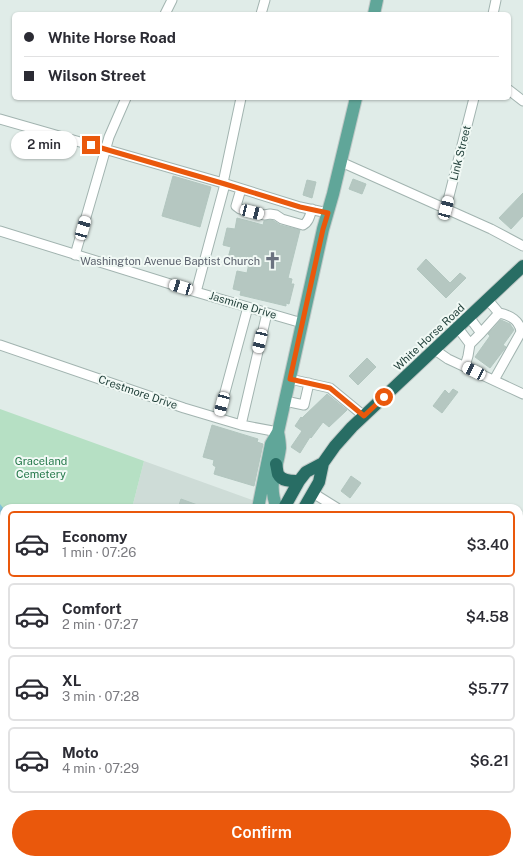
<!DOCTYPE html>
<meta charset="utf-8">
<style>
:root{--surface:#fff;--page:#f7f7f7;--text:#2b2b33;--muted:#7c7c81;--line:#e1e1e2;--accent:#ea580c}
body{margin:0;font-family:"Public Sans",sans-serif;background:var(--page);color:var(--text);height:100vh;display:flex;flex-direction:column;font-size:15px;white-space:nowrap}
*{box-sizing:border-box;margin:0}
p{font-size:13px;color:var(--muted)}
.icon{flex:none;width:22px;height:22px;fill:none;stroke:currentColor;stroke-width:2;stroke-linecap:round;stroke-linejoin:round}
.map{position:relative;flex:1;overflow:hidden}
.side{position:absolute;left:0px;top:504px;width:523px;height:360px;display:flex;flex-direction:column;background:var(--surface);border-radius:12px 12px 0 0;box-shadow:0 1px 3px #0004}
.side>*{flex:none}
.guide{position:absolute;left:12px;top:12px;width:499px;height:88px;border-radius:6px;box-shadow:0 1px 3px #0004;display:grid;align-content:center;height:88px;padding:0 12px;background:var(--surface)}
.end{position:absolute;width:18px;height:18px;margin:-9px;border:5px solid #ea580c;background:#fff;box-shadow:0 0 0 2px #fff}
.from{border-radius:50%}
.bubble{position:absolute;height:28px;border-radius:14px;background:var(--surface);box-shadow:0 1px 3px #0004;font-size:13px;font-weight:600;line-height:28px;text-align:center}
.car{position:absolute;width:12px;height:24px;margin:-12px -6px;border-radius:5px;box-shadow:0 0 3px 1px #0007;background:linear-gradient(#fff 24%,#345 0 40%,#fff 0 76%,#345 0 86%,#fff 0)}
.guide b{display:flex;align-items:center;gap:14px;height:38px;font-size:15px}
.guide b+b{border-top:1px solid var(--line)}
.guide i{width:10px;height:10px;background:var(--text)}
ul{padding:7px 0 0;list-style:none}
li{display:flex;align-items:center;gap:12px;height:66px;margin:0 8px 6px;padding:0 4px;border:2px solid var(--line);border-radius:6px}
li div{flex:1}
li b{display:block;font-size:15px}
li em{font-style:normal;font-weight:600}
li.active{border-color:var(--accent)}
li>.icon{width:36px;height:36px;stroke-width:1.5}
.primary-button{display:flex;gap:8px;margin-top:auto;padding:8px 12px}
.primary-button a{flex:1;height:46px;border-radius:24px;background:var(--accent);color:#fff;font-size:16px;font-weight:600;line-height:46px;text-align:center}
.map>svg:first-child{display:block}
.built{fill:#cedcd7}
.green{fill:#b6e0c4}
.water{fill:#82c4d7}
.building{fill:#b5c7c1;stroke:#b2c6bf}
.lines{fill:none;stroke-linecap:round;stroke-linejoin:round}
.minor-casing{stroke:#a2b4b0;stroke-width:11}
.major-casing{stroke:#c0c9c7;stroke-width:14}
.highway-casing{stroke:#c0c9c7;stroke-width:14}
.minor{stroke:#fff;stroke-width:9}
.major{stroke:#60a699;stroke-width:12}
.highway{stroke:#286d64;stroke-width:12}
.route{stroke:#ea580c;stroke-width:5}
.labels{text-anchor:middle;stroke-width:4;stroke-linejoin:round;paint-order:stroke}
.street-label{font-size:11px;fill:#1f3e38;stroke:#f1f9f5}
.worship-label{font-size:11px;fill:#5b616d;stroke:#f1f9f5;text-anchor:end}
.park-label{font-size:11px;fill:#25794b;stroke:#f1f9f5}
</style>
<div class="map">
<svg width="523" height="864" viewBox="0 0 523 864">
<rect width="100%" height="100%" fill="#e0ece8"/>
<path class="built" d="M144 461 255 501 254 508H132Z"/>
<path class="green" d="M0 409 144 461 132 508H4V860H36L35 864H0Z"/>
<path class="water" d="M0 504 4 509V552L2 555 0 556Z"/>
<path class="building" d="M173 176 211 187 200 227 162 216Z
M353 179 366 184 362 194 349 189Z
M307 180 316 182 312 198 303 195Z
M523 193V216L511 229 499 218Z
M237 218 263 225 264 221 270 220 274 221 280 225 300 230 288 278 292 279 291 284H294L289 304 286 303V306L240 295 241 291 233 289 237 271 247 273 249 263 228 258 231 247 223 245 227 228 235 229Z
M426 259 450 283 460 273 466 278 446 298 417 269Z
M501 320 510 324 514 330 503 345 506 347 490 368 475 357 490 336 488 334Z
M367 358 376 367 358 385 349 376Z
M453 389 458 392 442 413 433 406 445 390 449 394Z
M327 394 347 410 329 427 323 422 311 438 310 437 300 453 291 447 302 431 295 426 301 417 302 418Z
M212 425 258 439 257 442 263 444 254 486 214 474 216 467 213 465 214 460 203 457Z
M351 476 361 483 350 498 341 491Z
M181 499 203 507V508H178Z"/>
<g class="lines">
<defs>
<path id="minor" d="M165 14 172 0
M261 14 265 0
M493 14 496 0
M509 90 523 101
M0 119 223 183 300 207 328 213
M341 162 491 229 523 246
M223 183 241 98
M241 189 236 206 240 209 264 215 270 214 276 215 282 219 303 225C309 222 310 215 312 209
M446 208 474 98
M0 231 196 292 302 323
M75 255 102 162 109 137 126 98
M196 292 225 184
M469 317 481 333 470 344
M458 328 470 344 468 356 465 366
M481 333 499 313 488 300
M0 345 184 408 241 425 278 432
M435 350 448 359 523 394
M290 379 330 388 364 416
M494 380 521 332C520 321 510 315 499 313
M285 401 304 405 309 383
M218 418 248 307
M241 425 267 313
M313 493 337 508
M523 546V550
M519 706 523 710
M108 860 110 864
M65 864 66 860
M330 864V860"/>
<path id="major" d="M374 14 377 0
M258 508 271 444 278 432
M277 508C267 483 277 472 280 448 280 443 279 437 278 432L323 229 333 194 356 98"/>
<path id="highway" d="M276 464C277 467 277 471 278 474 282 482 292 481 299 481
M284 508 299 481 306 472 323 463
M304 508 319 482 323 463 335 446 352 427 523 266
M197 864 198 860"/>
</defs>
<use href="#minor" class="minor-casing"/>
<use href="#major" class="major-casing"/>
<use href="#highway" class="highway-casing"/>
<use href="#minor" class="minor"/>
<use href="#major" class="major"/>
<use href="#highway" class="highway"/>
</g>
<g class="lines">
<path class="route" d="M91 145 225 184 300 207 328 213 323 229 290 379 330 388 364 416 384 397"/>
</g>
<defs>
<symbol id="church-bare" viewBox="-9 -9 18 18"><path d="M-1.2-6h2.4v3.5h3.3v2.4h-3.3V6h-2.4V-.1h-3.3v-2.4h3.3Z" fill="#6b7280" stroke="#f1f9f5" stroke-width="2.5" paint-order="stroke"/></symbol>
</defs>
<g fill-rule="evenodd">
<use href="#church-bare" x="260" y="248" width="25" height="25"/>
</g>
<g class="labels">
<g class="street-label">
<text transform="translate(460 153) rotate(-76)" y="4">Link Street</text>
<text transform="translate(243 305) rotate(17)" y="4">Jasmine Drive</text>
<text transform="translate(429 337) rotate(-43)" y="4">White Horse Road</text>
<text transform="translate(138 392) rotate(19)" y="4">Crestmore Drive</text>
</g>
<g class="worship-label">
<text x="260" y="265">Washington Avenue Baptist Church</text>
</g>
<g class="park-label">
<text x="41" y="465">Graceland<tspan x="41" dy="13">Cemetery</tspan></text>
</g>
</g>
</svg>
<i class="end from" style="left:384px;top:397px"></i>
<i class="end" style="left:91px;top:145px"></i>
<div class="bubble" style="left:11px;top:131px;width:66px">2 min</div>
<i class="car" style="left:446px;top:208px;rotate:15deg"></i>
<i class="car" style="left:252px;top:212px;rotate:104deg"></i>
<i class="car" style="left:83px;top:228px;rotate:16deg"></i>
<i class="car" style="left:181px;top:287px;rotate:287deg"></i>
<i class="car" style="left:260px;top:341px;rotate:193deg"></i>
<i class="car" style="left:474px;top:371px;rotate:296deg"></i>
<i class="car" style="left:222px;top:404px;rotate:195deg"></i>
<div class="guide">
<b><i class="from"></i>White Horse Road</b>
<b><i></i>Wilson Street</b>
</div>
<section class="side">
<ul>
<li class="active"><svg class="icon" aria-label="car" viewBox="0 0 24 24"><path d="M5 17H2v-5l4-1 3-4h7l3 4 3 1v5h-3M9 17h6M6 11h13"/><circle cx="7" cy="17" r="2"/><circle cx="17" cy="17" r="2"/></svg><div><b>Economy</b><p>1 min · 07:26</p></div><em>$3.40</em></li>
<li><svg class="icon" aria-label="car" viewBox="0 0 24 24"><path d="M5 17H2v-5l4-1 3-4h7l3 4 3 1v5h-3M9 17h6M6 11h13"/><circle cx="7" cy="17" r="2"/><circle cx="17" cy="17" r="2"/></svg><div><b>Comfort</b><p>2 min · 07:27</p></div><em>$4.58</em></li>
<li><svg class="icon" aria-label="car" viewBox="0 0 24 24"><path d="M5 17H2v-5l4-1 3-4h7l3 4 3 1v5h-3M9 17h6M6 11h13"/><circle cx="7" cy="17" r="2"/><circle cx="17" cy="17" r="2"/></svg><div><b>XL</b><p>3 min · 07:28</p></div><em>$5.77</em></li>
<li><svg class="icon" aria-label="car" viewBox="0 0 24 24"><path d="M5 17H2v-5l4-1 3-4h7l3 4 3 1v5h-3M9 17h6M6 11h13"/><circle cx="7" cy="17" r="2"/><circle cx="17" cy="17" r="2"/></svg><div><b>Moto</b><p>4 min · 07:29</p></div><em>$6.21</em></li>
</ul>
<div class="primary-button"><a>Confirm</a></div>
</section>
</div>
